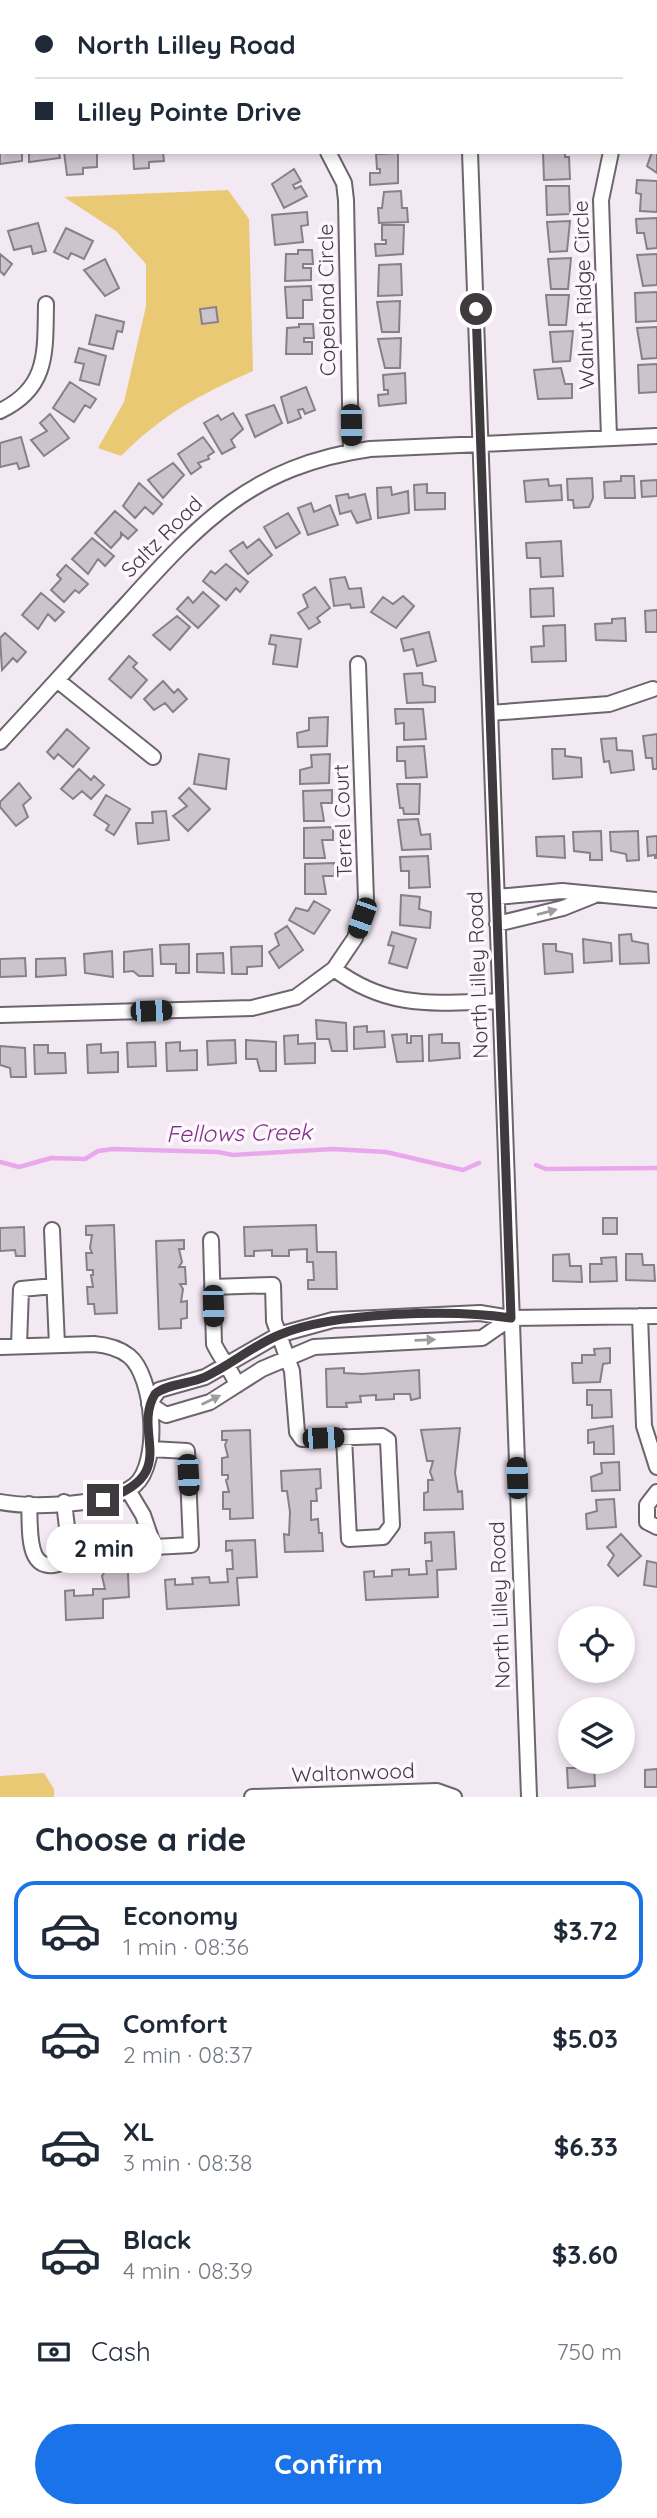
<!DOCTYPE html>
<meta charset="utf-8">
<style>
:root{--surface:#fff;--page:#f6f6f7;--text:#1f2937;--muted:#747a83;--line:#e0e1e3;--accent:#1a73e8}
body{margin:0;font-family:Quicksand,sans-serif;background:var(--page);color:var(--text);height:100vh;display:flex;flex-direction:column;font-size:26px;white-space:nowrap}
*{box-sizing:border-box;margin:0}
p{font-size:23px;color:var(--muted)}
.icon{flex:none;width:38px;height:38px;fill:none;stroke:currentColor;stroke-width:2;stroke-linecap:round;stroke-linejoin:round}
.map{position:relative;height:1797px;overflow:hidden}
.drawer{display:flex;flex-direction:column;background:var(--surface);flex:1}
.drawer>*{flex:none}
.top-card{position:absolute;left:0px;top:0px;width:658px;height:154px;box-shadow:0 4px 10px #0003;display:grid;align-content:center;height:154px;padding:0 35px;background:var(--surface)}
.tools{position:absolute;left:558px;top:1606px;display:grid;gap:14px}
.tools a{display:grid;place-items:center;width:77px;height:77px;border-radius:50%;background:var(--surface);box-shadow:0 4px 10px #0003;font-size:35px}
.end{position:absolute;width:32px;height:32px;margin:-16px;border:9px solid #3e3a3e;background:#fff;box-shadow:0 0 0 4px #fff}
.from{border-radius:50%}
.bubble{position:absolute;height:49px;border-radius:24px;background:var(--surface);box-shadow:0 4px 10px #0003;font-size:23px;font-weight:800;line-height:49px;text-align:center}
.car{position:absolute;width:21px;height:42px;margin:-21px -10px;border-radius:9px;box-shadow:0 0 5px 2px #0007;background:linear-gradient(#222 24%,#8ab4d8 0 40%,#222 0 76%,#8ab4d8 0 86%,#222 0)}
.top-card b{display:flex;align-items:center;gap:24px;height:66px;font-size:26px}
.top-card b+b{border-top:2px solid var(--line)}
.top-card i{width:18px;height:18px;background:var(--text)}
ul{padding:0;list-style:none}
li{display:flex;align-items:center;gap:21px;height:98px;margin:0 14px 10px;padding:0 21px;border:4px solid transparent;border-radius:21px}
li div{flex:1}
li b{display:block;font-size:26px}
li em{font-style:normal;font-weight:800}
li.active{border-color:var(--accent)}
li>.icon{width:63px;height:63px;stroke-width:1.5}
h2{padding:0 35px;font-size:32px;line-height:84px}
.pay{display:flex;align-items:center;gap:18px;height:77px;padding:0 35px;font-size:26px}
.pay p{margin-inline-start:auto}
.primary-button{display:flex;gap:14px;margin-top:auto;padding:14px 35px}
.primary-button a{flex:1;height:80px;border-radius:42px;background:var(--accent);color:#fff;font-size:28px;font-weight:800;line-height:80px;text-align:center}
.map>svg:first-child{display:block}
.green{fill:#eac975}
.lines{fill:none;stroke-linecap:round;stroke-linejoin:round}
.stream{stroke:#e9a8eb;stroke-width:4.5}
.building{fill:#cdc3cd;stroke:#887f88;stroke-width:2}
.minor-casing{stroke:#6d656d;stroke-width:18}
.minor{stroke:#fff;stroke-width:14}
.oneway{fill:#9e9c9e}
.route{stroke:#3e3a3e;stroke-width:9}
.labels{text-anchor:middle;stroke-width:7;stroke-linejoin:round;paint-order:stroke}
.street-label{font-size:21px;fill:#3e3a3e;stroke:#fff7ff}
.water-label{font-size:23px;font-style:italic;fill:#7d3281;stroke:#fff7ff}
</style>
<div class="map">
<svg width="657" height="1797" viewBox="0 0 657 1797">
<rect width="100%" height="100%" fill="#f3e9f3"/>
<path class="green" d="M228 190 249 219 253 371C199 395 163 414 121 456L98 448 124 402 146 306V264L116 231 64 197Z
M44 1773 54 1789V1797H0V1776Z"/>
<g class="lines">
<path class="stream" d="M0 1162 19 1167 51 1158 85 1159 98 1151 113 1149 218 1152 233 1155 333 1149 386 1152 463 1170 479 1163
M536 1165 546 1169 657 1168"/>
</g>
<path class="building" d="M0 141 2 152H22V161L0 164Z
M657 141V173L647 166 652 152H656Z
M29 152H59L60 158 29 162Z
M64 152H97V167L83 168V174L67 175Z
M133 152H163L164 161 149 162V168L134 169Z
M543 152H565V157H569L570 179 544 180Z
M398 153V183L370 185V173H380V169H377L376 154Z
M294 169 301 181 293 185 295 189 301 186 307 196 284 208 272 184Z
M637 180 657 181V212L640 211 641 194 636 193Z
M546 186H569L570 214 547 215Z
M401 191 402 208H407L408 222 379 223 378 208H382L384 192Z
M307 212 308 225 301 226 303 242 275 245 272 215Z
M657 218V248L647 249 644 233H637L636 219Z
M570 221 567 251 550 252 547 222Z
M38 223 46 251 33 254 31 246 14 250 8 231Z
M382 225H404L403 254 376 256 375 244H386V240H382Z
M66 228 93 241 84 259 71 253 68 259 54 252Z
M298 250H312L313 264H303V268H311V280L285 281 286 254H298Z
M0 254 12 264 4 275 0 271Z
M657 254V285L643 286 637 255Z
M571 258 568 289H551L548 259Z
M105 259 119 288 105 296 84 270Z
M401 264 402 295 378 296 379 265Z
M311 286 312 300H303V318H287L285 287Z
M657 292V321L636 322 635 293Z
M546 295H569L566 325H549Z
M400 301 399 332H382L377 302Z
M216 307 218 322 202 324 200 309Z
M96 315 124 322 122 332 117 331 113 349 89 344Z
M299 324H313L314 338H304V342H312V354H286L287 328 299 327Z
M657 327V358L642 359 637 328Z
M573 331 570 361 553 362 550 332Z
M401 338 400 368H385L378 339Z
M79 348 106 356 99 385 80 380 84 364 75 362Z
M657 364V392L639 393 638 365Z
M561 368 565 384H572V398L538 399 534 370Z
M405 373 406 403 379 406 378 395 388 394V390H384L383 375Z
M70 382 96 399 90 408 85 405 74 422 53 408Z
M306 387 315 410 305 414 303 409 298 410 301 418 288 423 281 397Z
M274 405 282 423 255 437 246 415Z
M233 413 243 429 231 440 235 447 222 454 204 423 218 415 221 420Z
M50 414 69 438 44 456 31 440 47 431 40 423Z
M21 437 29 466 19 469 17 463 0 467V443Z
M203 437 214 452 208 456 209 459 198 463 201 467 191 474 178 454Z
M173 463 184 475 163 498 148 480Z
M621 476H634L635 498H605L604 482 621 481Z
M592 478 593 498 589 507 574 508 573 500H568L567 479Z
M548 479 549 486 561 485 562 500 526 502 524 481Z
M657 480V496L642 497 641 481Z
M139 483 162 504 153 514 145 507 135 518 123 506Z
M427 484V493H445V509L415 510 414 485Z
M391 487 392 495 408 491 409 513 378 518 377 488Z
M348 494 349 498 365 494 371 519 357 523 351 511 340 514 336 496Z
M311 503 314 512 330 505 338 525 308 535 298 508Z
M115 511 137 530 128 539 121 533V537L111 548 95 533Z
M288 513 300 533 276 548 264 527Z
M92 538 114 556 105 566 98 559 88 574 72 559Z
M259 539 272 555 248 574 230 551 243 542 247 548Z
M561 541 563 576 541 577 540 558H527L526 543Z
M226 564 248 582 240 592 236 588 226 600 203 581 211 571 215 574Z
M66 565 88 584 79 593 75 590 64 602 51 590 61 579 57 575Z
M345 577 349 589 361 588 364 607 351 608 350 604 334 606 330 579Z
M315 587 330 608 317 618 320 622 309 629 298 613 308 607 303 595Z
M553 588 554 616 531 617 530 589Z
M203 592 219 606 198 628 177 609 188 597 193 603Z
M41 593 64 612 55 621 48 614 38 629 22 615Z
M403 596 414 606 396 628 371 612 383 597 393 604Z
M657 610V632H646L645 611Z
M177 616 190 627 170 650 153 635Z
M625 618 626 641 596 640 595 624 612 623V619Z
M565 625 566 661 532 662 531 647 544 646 543 626Z
M429 632 436 661 417 666 413 649 404 651 401 639Z
M5 633 26 652 17 662 13 658 2 670 0 638Z
M271 635 301 639 297 667 273 664 276 645 269 644Z
M129 656 137 663 133 667 147 680 131 698 109 679Z
M422 673 423 685 435 687V702L407 703 404 674Z
M163 681 174 693 178 689 187 699 173 712 165 703 154 710 144 699Z
M395 709H423L426 739 404 740V723L396 724Z
M328 717 327 746 298 747 297 733 309 730V718Z
M67 729 89 748 73 767 58 754 54 759 47 752Z
M657 734V769H653L652 758H646L643 736Z
M616 738 617 750 632 751 634 770 611 773 609 761 604 762 601 739Z
M424 746 427 777 406 778 405 761H397V747Z
M552 749H565V756L581 758 582 777 553 779Z
M199 754 229 759 226 789 194 784Z
M330 754 329 783 300 784V770L312 767 311 755Z
M79 769 91 780 94 776 104 785 91 799 82 791 73 799 61 789Z
M19 783 31 798 23 805 28 817 16 826 0 807V802Z
M397 784H420L419 814H404L403 808H400Z
M189 788 210 809 188 831 173 816 187 806 179 798Z
M332 790V803H321L324 821H304L303 791Z
M106 795 130 809 114 835 106 830 109 825 94 815Z
M166 811 169 840 138 844 136 823H153L152 812Z
M418 819 421 835 430 834 431 849 402 850 398 820Z
M333 827V840H322L325 858H304V828Z
M601 831 602 860H590V853L574 851 573 832Z
M638 831 639 860 627 861 626 854 611 851 610 832Z
M564 836 565 858 537 856 536 837Z
M657 836V858H655V855L648 856 647 837Z
M428 856 430 887 409 888V871H401L400 857Z
M334 863V876H323L326 894H305V864Z
M401 895 420 897 419 909 431 912 430 928 400 925Z
M314 901 330 910 314 934 289 920 296 908 308 911Z
M287 926 303 950 279 968 269 952 279 945 275 934Z
M392 932 416 939 407 968 389 963 394 946 388 945Z
M631 934 632 941 648 944 649 963 620 964 619 935Z
M583 939 611 943 612 961 584 963Z
M189 944V973H176V964H161L160 945Z
M543 944H556V951L572 954 573 972 545 974Z
M262 946V966L247 967V974H232L231 947Z
M152 949 153 976H139L133 971 124 972V952Z
M112 951 113 977 85 973 84 954Z
M223 953 224 973 197 972V954Z
M25 958 26 976 0 977V959Z
M65 958 66 975 36 977V959Z
M316 1020 346 1023 347 1051H332L329 1039H317Z
M367 1026V1032L384 1031 385 1047 354 1049V1027Z
M407 1034V1043H411V1036H422L423 1061 397 1062 392 1035Z
M442 1034V1043H459L460 1058 429 1061V1035Z
M298 1035V1044L315 1043V1063L285 1064 284 1036Z
M235 1040 236 1063 208 1065 207 1041Z
M246 1040 276 1042V1071H260L257 1059H246Z
M155 1042 156 1066 128 1067 127 1043Z
M180 1042V1051L197 1050V1070L167 1071 166 1043Z
M101 1044V1053L118 1052V1072L88 1073 87 1045Z
M34 1045H48V1053H65L66 1073 35 1074Z
M0 1046 25 1048 26 1077H11L10 1068 0 1065Z
M603 1218H617V1234H603Z
M114 1225 117 1313 95 1314 94 1304H88L87 1287H93L91 1275H93V1270H87L86 1253H92L90 1248 92 1235H86V1226Z
M316 1225 317 1252H336L337 1289H308V1280H314L313 1262H307V1249L289 1250V1256H272V1250L254 1251V1256H245L244 1227Z
M24 1227 25 1256H16L15 1250 0 1251V1228Z
M184 1240V1249H179L182 1262 179 1267H185L186 1284H180L183 1289 181 1302 187 1301V1318L181 1319V1328L159 1329 156 1241Z
M569 1254 570 1266H581L582 1282 553 1281V1255Z
M626 1254H642L643 1265H654L655 1281 626 1280Z
M616 1257 617 1281 590 1282V1264H602L601 1258Z
M610 1348V1363L603 1364 600 1382 573 1383 572 1363H582V1355H595L594 1349Z
M344 1368V1373L362 1374 419 1370 420 1398 411 1400 410 1394H394V1399L376 1400V1395L360 1396 361 1402 346 1403 347 1407H327L326 1369Z
M587 1390H611L612 1417 592 1418V1405H587Z
M613 1426 614 1454H594V1442L588 1443V1430Z
M460 1428 455 1473 458 1492 462 1491 463 1509 424 1510V1493L428 1492V1480H433L430 1472 433 1461H427L421 1430Z
M250 1430 253 1518 230 1519V1509H223V1492H229L226 1480 228 1479V1475H222V1458L228 1457 225 1445 227 1440H222V1431Z
M619 1462 620 1490 592 1491 591 1477 602 1473 601 1463Z
M320 1469 321 1488 316 1489 317 1501H311V1520L318 1519 319 1533H322L323 1551 285 1552 284 1534 289 1535 290 1512 287 1491H282L281 1471Z
M614 1499 616 1527 587 1529 586 1514 597 1511 596 1500Z
M126 1526 129 1597 103 1599V1618L66 1620 65 1591 74 1590V1596L93 1595V1589H105L102 1576 105 1571H99L98 1554H104L101 1541 103 1536 98 1537V1527Z
M454 1532 456 1569 437 1570 438 1597 366 1600 364 1572 374 1571V1577L392 1576V1570L409 1569V1575L427 1574 426 1561H432L431 1542 425 1543V1533Z
M621 1534 641 1556 618 1576 608 1565 614 1555 607 1547Z
M255 1540 257 1577 237 1578 239 1605 167 1609 165 1580 175 1579V1585L193 1584 192 1578 209 1577 210 1583 228 1582 227 1569H233L232 1550 226 1551V1541Z
M647 1561 657 1563V1587L644 1585Z
M578 1762H594L595 1786 568 1788 567 1768H579Z
M657 1769V1787H645V1770Z"/>
<g class="lines">
<defs>
<path id="minor" d="M106 0V2
M465 0V2
M656 98H657
M0 110H2
M328 152 344 183 346 200 351 451
M470 152 529 1797
M0 411C49 388 45 351 46 304
M609 437 601 200 611 152
M57 680 153 757
M490 713 609 704 653 689
M0 742C41 698 81 653 122 609 199 524 250 466 370 449L657 436
M497 897 562 891 657 900
M497 924 563 908 593 896
M334 969C389 1010 435 1003 499 1001
M0 1015 252 1008 296 997 334 969 355 938 366 900 358 664
M52 1230 57 1345
M211 1240 214 1344C221 1359 231 1369 237 1385
M212 1287 273 1285 274 1321 292 1371 297 1432 302 1439 382 1436 388 1440 392 1525 383 1537 349 1539 344 1437
M640 1316 644 1426 657 1467
M511 1318 482 1338 314 1347 262 1369 210 1402 166 1415 149 1404 159 1390 205 1377 278 1335 333 1320 480 1313 511 1318 657 1316
M19 1345 21 1289 54 1286
M0 1347 94 1344C106 1345 119 1348 129 1356 154 1376 161 1463 135 1485 109 1506 33 1508 0 1502
M128 1490 143 1515 154 1547 191 1545 187 1451 151 1449
M657 1492 647 1505V1522L657 1527
M29 1504C31 1529 24 1580 66 1561L70 1553 64 1502
M252 1797 437 1791 454 1797"/>
</defs>
<use href="#minor" class="minor-casing"/>
<use href="#minor" class="minor"/>
</g>
<defs><path id="oneway-solid" d="M-6-.8H1V-3.2L6.5 0L1 3.2V.8H-6Z" transform="scale(1.75)"/></defs>
<g class="oneway">
<use href="#oneway-solid" transform="translate(547 912) rotate(-15)"/>
<use href="#oneway-solid" transform="translate(425 1340) rotate(-2)"/>
<use href="#oneway-solid" transform="translate(211 1400) rotate(-26)"/>
</g>
<g class="lines">
<path class="route" d="M103 1500C183 1474 131 1434 155 1394 166 1384 190 1384 205 1377 231 1365 252 1346 279 1335 332 1312 453 1309 511 1318L476 309"/>
</g>
<g class="labels">
<g class="street-label">
<text transform="translate(584 295) rotate(-92)" y="7">Walnut Ridge Circle</text>
<text transform="translate(327 300) rotate(-91)" y="7">Copeland Circle</text>
<text transform="translate(162 537) rotate(-45)" y="7">Saltz Road</text>
<text transform="translate(343 821) rotate(-92)" y="7">Terrel Court</text>
<text transform="translate(478 975) rotate(-92)" y="7">North Lilley Road</text>
<text transform="translate(500 1605) rotate(-92)" y="7">North Lilley Road</text>
<text transform="translate(353 1773) rotate(-2)" y="7">Waltonwood</text>
</g>
<g class="water-label">
<text transform="translate(239 1133) rotate(-1)" y="8">Fellows Creek</text>
</g>
</g>
</svg>
<div class="tools">
<a><svg class="icon" aria-label="locate" viewBox="0 0 24 24"><circle cx="12" cy="12" r="6"/><path d="M12 2v4M12 18v4M2 12h4M18 12h4"/></svg></a>
<a><svg class="icon" aria-label="layers" viewBox="0 0 24 24"><path d="M12 4l9 5-9 5-9-5zM3 14l9 5 9-5"/></svg></a>
</div>
<i class="end from" style="left:476px;top:309px"></i>
<i class="end" style="left:103px;top:1500px"></i>
<div class="bubble" style="left:46px;top:1524px;width:116px">2 min</div>
<i class="car" style="left:351px;top:425px;rotate:179deg"></i>
<i class="car" style="left:362px;top:918px;rotate:200deg"></i>
<i class="car" style="left:151px;top:1011px;rotate:88deg"></i>
<i class="car" style="left:213px;top:1306px;rotate:178deg"></i>
<i class="car" style="left:323px;top:1438px;rotate:88deg"></i>
<i class="car" style="left:188px;top:1475px;rotate:177deg"></i>
<i class="car" style="left:517px;top:1478px;rotate:358deg"></i>
<div class="top-card">
<b><i class="from"></i>North Lilley Road</b>
<b><i></i>Lilley Pointe Drive</b>
</div>
</div>
<section class="drawer">
<h2>Choose a ride</h2>
<ul>
<li class="active"><svg class="icon" aria-label="car" viewBox="0 0 24 24"><path d="M5 17H2v-5l4-1 3-4h7l3 4 3 1v5h-3M9 17h6M6 11h13"/><circle cx="7" cy="17" r="2"/><circle cx="17" cy="17" r="2"/></svg><div><b>Economy</b><p>1 min · 08:36</p></div><em>$3.72</em></li>
<li><svg class="icon" aria-label="car" viewBox="0 0 24 24"><path d="M5 17H2v-5l4-1 3-4h7l3 4 3 1v5h-3M9 17h6M6 11h13"/><circle cx="7" cy="17" r="2"/><circle cx="17" cy="17" r="2"/></svg><div><b>Comfort</b><p>2 min · 08:37</p></div><em>$5.03</em></li>
<li><svg class="icon" aria-label="car" viewBox="0 0 24 24"><path d="M5 17H2v-5l4-1 3-4h7l3 4 3 1v5h-3M9 17h6M6 11h13"/><circle cx="7" cy="17" r="2"/><circle cx="17" cy="17" r="2"/></svg><div><b>XL</b><p>3 min · 08:38</p></div><em>$6.33</em></li>
<li><svg class="icon" aria-label="car" viewBox="0 0 24 24"><path d="M5 17H2v-5l4-1 3-4h7l3 4 3 1v5h-3M9 17h6M6 11h13"/><circle cx="7" cy="17" r="2"/><circle cx="17" cy="17" r="2"/></svg><div><b>Black</b><p>4 min · 08:39</p></div><em>$3.60</em></li>
</ul>
<div class="pay"><svg class="icon" aria-label="cash" viewBox="0 0 24 24"><path d="M3 7h18v10H3z"/><circle cx="12" cy="12" r="2"/></svg>Cash<p>750 m</p></div>
<div class="primary-button"><a>Confirm</a></div>
</section>
